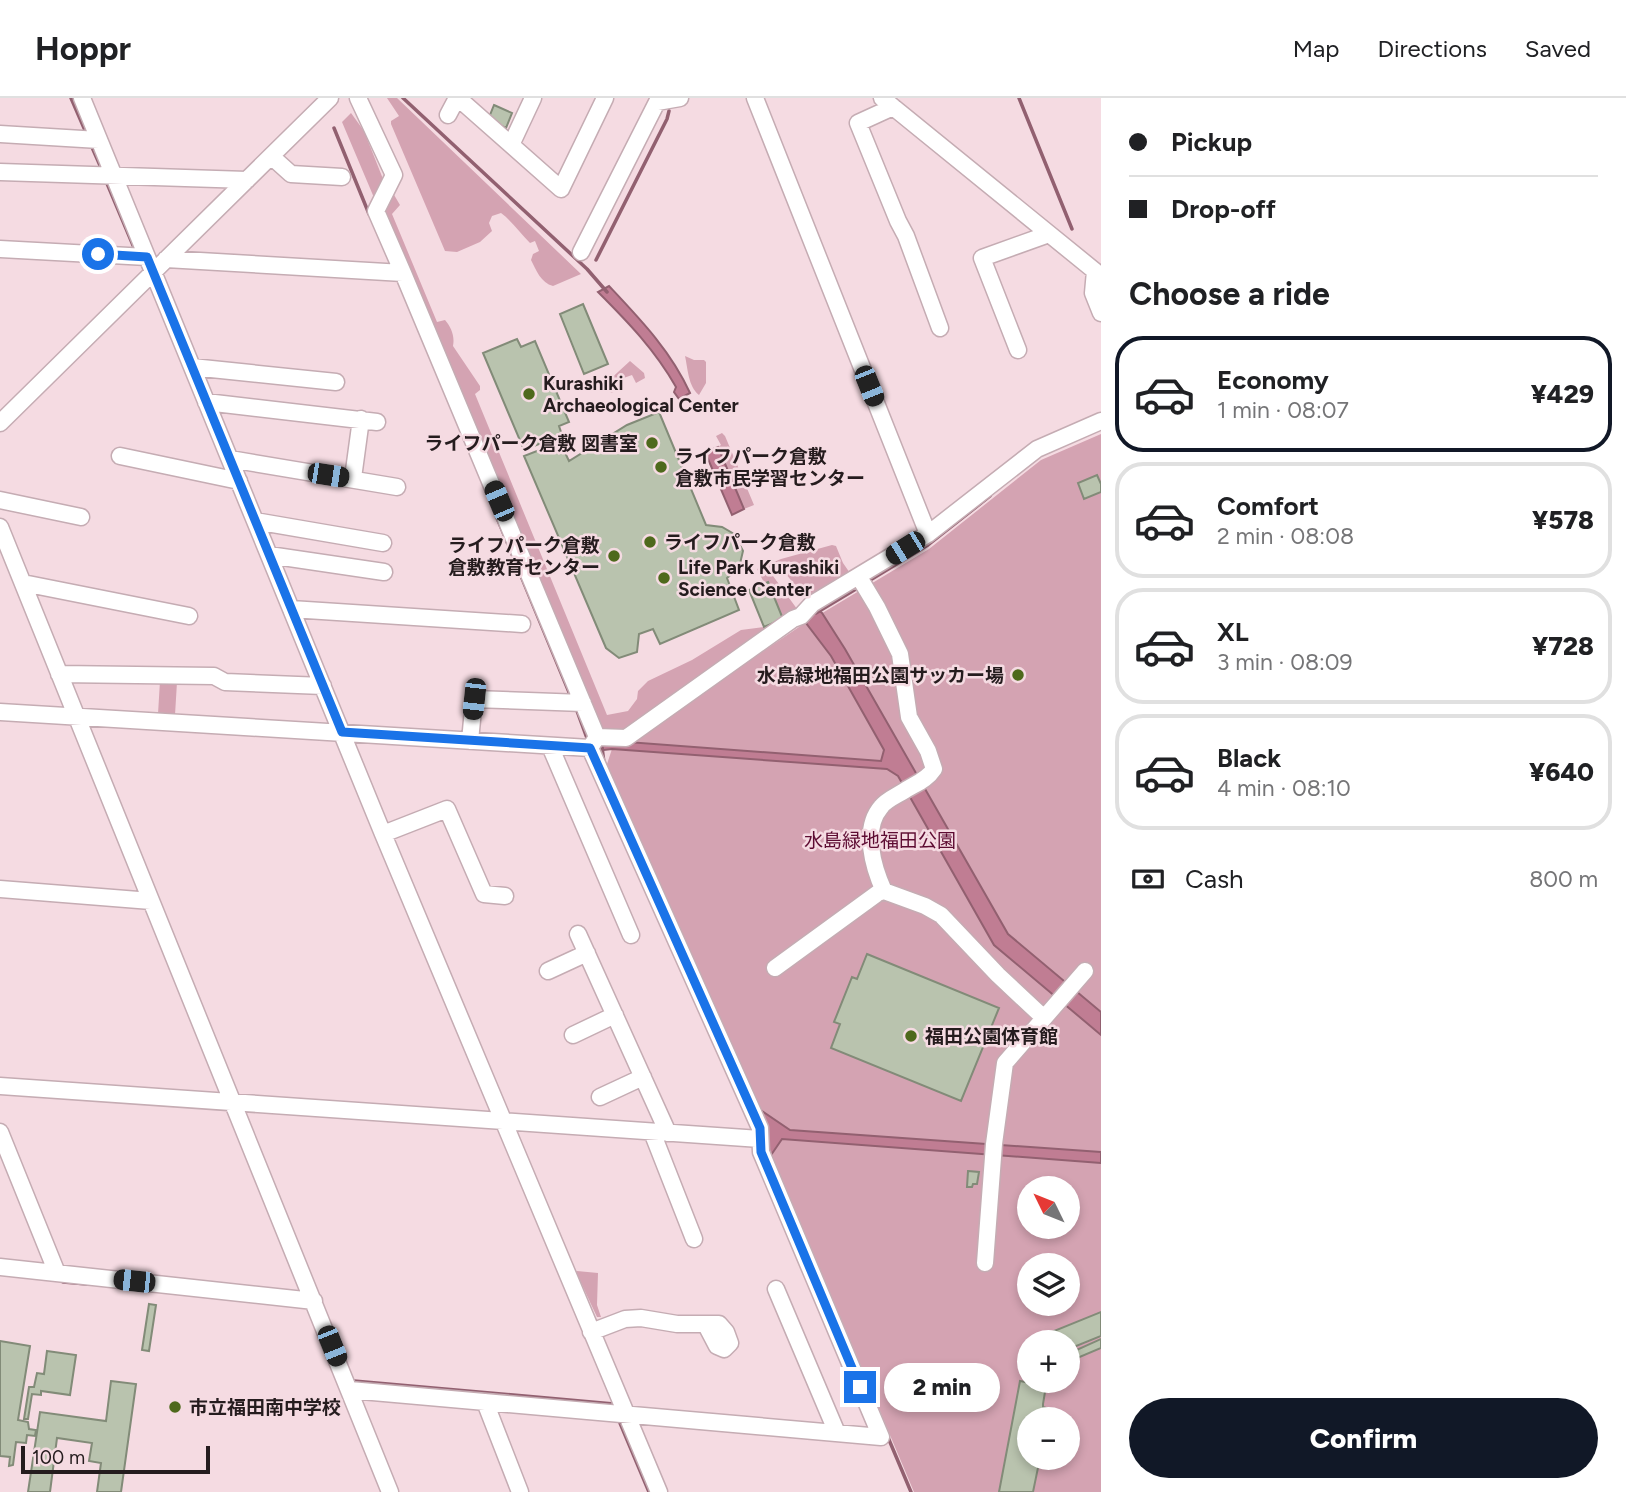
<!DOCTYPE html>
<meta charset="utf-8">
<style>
:root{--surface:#fff;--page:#f2f2f2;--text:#202124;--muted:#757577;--line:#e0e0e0;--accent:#111827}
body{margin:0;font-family:Figtree,"Noto Sans JP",sans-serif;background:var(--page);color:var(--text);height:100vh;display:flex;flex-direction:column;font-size:26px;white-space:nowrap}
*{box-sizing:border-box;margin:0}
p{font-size:23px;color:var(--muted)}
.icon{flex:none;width:38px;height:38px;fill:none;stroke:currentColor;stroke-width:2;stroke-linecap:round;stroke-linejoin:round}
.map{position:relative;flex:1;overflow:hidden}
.sheet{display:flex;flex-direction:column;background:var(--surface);width:525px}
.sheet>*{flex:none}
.guide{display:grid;align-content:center;height:154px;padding:0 28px;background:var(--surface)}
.needle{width:46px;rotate:313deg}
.fabs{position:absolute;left:1017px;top:1078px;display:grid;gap:14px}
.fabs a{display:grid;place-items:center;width:63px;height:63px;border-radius:50%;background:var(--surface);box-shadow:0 4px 10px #0003;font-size:35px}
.scale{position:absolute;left:21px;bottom:18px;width:189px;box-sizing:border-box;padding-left:7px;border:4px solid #251c1e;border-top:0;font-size:19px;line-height:24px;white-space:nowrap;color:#251c1e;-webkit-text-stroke:5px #f5dbe2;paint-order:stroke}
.end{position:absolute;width:32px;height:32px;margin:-16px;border:9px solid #1a73e8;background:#fff;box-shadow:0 0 0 4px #fff}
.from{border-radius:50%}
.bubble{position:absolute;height:49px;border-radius:24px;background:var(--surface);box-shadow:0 4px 10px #0003;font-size:23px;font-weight:800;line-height:49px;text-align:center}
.car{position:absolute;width:21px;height:42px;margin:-21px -10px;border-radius:9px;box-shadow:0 0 5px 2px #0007;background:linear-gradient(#222 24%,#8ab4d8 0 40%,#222 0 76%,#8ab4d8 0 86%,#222 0)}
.guide b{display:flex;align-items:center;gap:24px;height:66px;font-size:26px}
.guide b+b{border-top:2px solid var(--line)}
.guide i{width:18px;height:18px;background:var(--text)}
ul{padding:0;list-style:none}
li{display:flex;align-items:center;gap:21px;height:116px;margin:0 14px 10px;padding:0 14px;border:4px solid var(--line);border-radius:28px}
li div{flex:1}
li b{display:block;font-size:26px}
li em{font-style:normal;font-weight:800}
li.active{border-color:var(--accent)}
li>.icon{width:63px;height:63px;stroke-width:1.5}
h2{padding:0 28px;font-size:32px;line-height:84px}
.pay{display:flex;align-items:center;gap:18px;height:77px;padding:0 28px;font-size:26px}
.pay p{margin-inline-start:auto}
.cta{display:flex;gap:14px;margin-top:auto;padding:14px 28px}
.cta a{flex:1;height:80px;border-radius:42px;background:var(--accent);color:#fff;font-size:28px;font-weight:800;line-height:80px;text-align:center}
header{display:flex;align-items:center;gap:42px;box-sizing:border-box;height:98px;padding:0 35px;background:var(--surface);border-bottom:2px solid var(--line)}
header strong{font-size:33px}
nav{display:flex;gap:38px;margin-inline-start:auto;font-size:24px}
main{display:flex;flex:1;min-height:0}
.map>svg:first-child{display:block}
.green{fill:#d4a3b2;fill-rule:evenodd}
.water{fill:#c07d93;stroke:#926070;stroke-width:2}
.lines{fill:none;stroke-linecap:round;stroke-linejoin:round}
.stream{stroke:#926070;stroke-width:3.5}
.building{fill:#b9c3ae;stroke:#828b78;stroke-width:2}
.minor-casing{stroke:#c5acb3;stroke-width:19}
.minor{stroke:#fff;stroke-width:16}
.route{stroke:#1a73e8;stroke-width:9}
.poi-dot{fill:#4e691c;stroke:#f5dbe2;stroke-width:2.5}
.labels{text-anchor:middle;stroke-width:5;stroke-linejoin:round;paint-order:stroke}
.poi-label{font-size:19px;font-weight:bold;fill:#251c1e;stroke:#f5dbe2;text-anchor:start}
.park-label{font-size:19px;fill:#5d0b32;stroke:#f5dbe2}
</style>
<header>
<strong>Hoppr</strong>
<nav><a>Map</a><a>Directions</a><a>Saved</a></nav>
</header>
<main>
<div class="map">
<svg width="1101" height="1394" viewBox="0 0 1101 1394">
<rect width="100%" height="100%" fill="#f5dbe2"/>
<path class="green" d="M387 0H397L581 176 553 188C541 185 536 172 531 162L533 156 539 153 535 143 530 145C520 135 513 124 501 115L492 118 489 125 492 133 480 144 457 154 445 153 391 26V23L399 18Z
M351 15 364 33 385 86 375 102 342 24Z
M390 90 400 107 392 116 437 224 445 222C451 229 455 238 453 248L480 288V292L475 296 607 617 628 613 637 601 638 593 648 583 692 562 741 532 764 529 783 521 757 471 781 461 832 447 836 448 843 465 852 478 810 506 782 471 773 478 800 515 623 633 603 631 596 624 386 119 382 104Z
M685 258 694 262H704L706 264V285L699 297C688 288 688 271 685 258Z
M630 263 644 275 645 280 636 285 632 277 615 283 618 292 611 295 606 285Z
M722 335 725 338 754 407 744 411 718 349 721 347 716 338Z
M1101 336V1394H914L607 666 612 651 647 632 799 529 929 451 1041 362ZM1029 1090H1068V1129H1029ZM1029 1167H1068V1206H1029ZM1029 1244H1068V1283H1029ZM1029 1321H1068V1360H1029Z
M160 583 177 584 175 617 158 616Z
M577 1173 598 1175 597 1207 601 1219H597L576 1174Z"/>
<path class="water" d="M609 188C640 221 671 253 690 295L679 301 674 294 676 289C655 252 628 224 598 194Z
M718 349 744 411 732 417 705 354Z
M815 509 822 515 845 551 1008 836 1101 914V937L994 847 898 678 887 671 612 651 595 653 601 642 881 663 884 652 831 558 803 521Z
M762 1013 790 1032 1101 1054V1065L782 1041 769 1060 755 1016Z"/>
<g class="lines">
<path class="stream" d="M71 0 87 37
M403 0 587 171 607 194
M1019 0 1072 131
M334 30 369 116
M91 47 102 72
M106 83 135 152
M596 162 667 21 669 13
M486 393 571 599
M867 484 928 447 990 398
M816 515 861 488
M577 613 588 643
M602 649 604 665
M63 1184 87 1186
M354 1283 614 1306
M620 1325 649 1394
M887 1337 911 1394"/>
</g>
<path class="building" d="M494 7 512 15 506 30 488 22Z
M583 206 608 266 584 276 560 216Z
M517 241 521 249 535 243 569 324 559 328 562 337 524 352 483 255Z
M659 314 706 427 722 429 734 436 743 453 739 470 727 480 739 512 660 546 653 531 639 536 637 554 619 560 606 550 524 358 560 344 569 363 627 327Z
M1097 377 1101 386V394L1084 401 1078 385Z
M768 484 783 521 764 529 749 492Z
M867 856 999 910 961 1003 831 950 840 926 834 924 852 879 857 881Z
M968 1073 979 1074 977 1086H973L972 1089H967Z
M149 1206 156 1207 149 1253 142 1252Z
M1101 1214V1238L1071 1250 1068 1254V1244H1029V1275L1022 1274 1027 1244Z
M1101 1241V1250L1075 1261 1072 1254Z
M0 1243 30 1248 18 1322 28 1324 29 1331 36 1332 35 1338 27 1337 26 1345 16 1344 13 1367 9 1368 10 1359 0 1358Z
M47 1253 76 1257 70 1297 41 1293V1297L32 1296 28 1321H24L29 1289H34L37 1275 44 1276Z
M111 1283 136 1286 121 1394H97L101 1365 89 1363 92 1345 57 1340 50 1394H28L40 1314 106 1323Z
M1020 1283 1046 1288 1043 1306V1309L1049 1311 1047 1321H1029V1360H1040L1033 1394H999Z"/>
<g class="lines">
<defs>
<path id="minor" d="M82 0 383 736 659 1394
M458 0 561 91 605 0
M755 0 928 436
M882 0 1101 178
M893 9 858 25 898 123 906 138 940 230
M448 17 457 0
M0 36 99 42
M511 47 533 0
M271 58 291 76 342 79
M0 74 247 82
M0 151 147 159
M581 154 657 4 680 0
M166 161 403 175
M1095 173 1093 195 1101 215
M1018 252 982 160 1049 136
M192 269 336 284
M206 304 377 324
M0 325 330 0
M120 358 239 383
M230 361 397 389
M353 380 361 321
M0 402 81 419
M255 423 383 445
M0 429 390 1394
M269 457 384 474
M859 479 877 509 900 556 909 619 928 653 934 671C927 682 915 686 904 693 896 698 886 702 881 709 862 731 873 769 884 793
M23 485 189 518
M291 511 522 526
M59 576 214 578 225 584 323 588
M0 614 590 650
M597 639 626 640 793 521 801 518 812 506 928 436 1037 351 1101 323
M470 643 474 601 583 605
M550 648 631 837
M383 736 447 711 484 796 505 798
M0 791 151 803
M578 836 668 1035
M775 870 878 795 884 793 925 808 941 817 998 877 1044 920
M548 873 587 855
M573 937 615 917
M0 988 760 1041
M600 999 643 979
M0 1034 57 1175
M652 1034 694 1141
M985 1165 994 1046 1005 965 1085 873
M0 1169 314 1203
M776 1191 837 1335
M591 1234 625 1221 641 1220 677 1226H719L726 1234 730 1245 724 1251 717 1248 706 1227
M350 1292 881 1339 761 1054 760 1030 590 650 597 639 403 175 376 113 394 77 358 0
M485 1304 520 1394"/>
</defs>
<use href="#minor" class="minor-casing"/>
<use href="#minor" class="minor"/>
</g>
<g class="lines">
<path class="route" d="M98 156 147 159 342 634 590 650 760 1030 761 1054 860 1289"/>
</g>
<g class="poi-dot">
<circle cx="529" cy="296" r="7"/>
<circle cx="652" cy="345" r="7"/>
<circle cx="661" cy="369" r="7"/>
<circle cx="650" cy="444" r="7"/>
<circle cx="614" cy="458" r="7"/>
<circle cx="664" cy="480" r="7"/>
<circle cx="1018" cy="577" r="7"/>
<circle cx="911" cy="938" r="7"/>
<circle cx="175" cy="1309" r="7"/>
</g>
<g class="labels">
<g class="poi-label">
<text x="543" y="292">Kurashiki<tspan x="543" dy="22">Archaeological Center</tspan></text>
<text x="638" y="352" text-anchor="end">ライフパーク倉敷 図書室</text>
<text x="675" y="365">ライフパーク倉敷<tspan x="675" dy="22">倉敷市民学習センター</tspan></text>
<text x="664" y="451">ライフパーク倉敷</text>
<text x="600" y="454" text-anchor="end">ライフパーク倉敷<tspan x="600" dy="22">倉敷教育センター</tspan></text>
<text x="678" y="476">Life Park Kurashiki<tspan x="678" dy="22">Science Center</tspan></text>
<text x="1004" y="584" text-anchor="end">水島緑地福田公園サッカー場</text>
<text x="925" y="945">福田公園体育館</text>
<text x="189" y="1316">市立福田南中学校</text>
</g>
<g class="park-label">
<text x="880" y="749">水島緑地福田公園</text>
</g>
</g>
</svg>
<div class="fabs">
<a><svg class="needle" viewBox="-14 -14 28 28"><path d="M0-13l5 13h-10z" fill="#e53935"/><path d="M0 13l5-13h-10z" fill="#757577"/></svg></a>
<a><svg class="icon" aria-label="layers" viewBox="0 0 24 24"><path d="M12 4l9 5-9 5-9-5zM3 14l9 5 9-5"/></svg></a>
<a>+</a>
<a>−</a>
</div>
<div class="scale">100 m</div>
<i class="end from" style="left:98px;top:156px"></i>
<i class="end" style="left:860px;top:1289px"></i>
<div class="bubble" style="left:884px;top:1265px;width:116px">2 min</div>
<i class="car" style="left:869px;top:288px;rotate:158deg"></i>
<i class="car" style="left:328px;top:377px;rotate:99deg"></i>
<i class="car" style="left:499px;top:403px;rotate:337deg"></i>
<i class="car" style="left:905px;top:450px;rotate:238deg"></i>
<i class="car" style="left:474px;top:601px;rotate:186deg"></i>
<i class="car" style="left:134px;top:1183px;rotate:276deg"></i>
<i class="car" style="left:332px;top:1248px;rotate:158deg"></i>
</div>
<section class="sheet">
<div class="guide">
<b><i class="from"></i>Pickup</b>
<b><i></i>Drop-off</b>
</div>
<h2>Choose a ride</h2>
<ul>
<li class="active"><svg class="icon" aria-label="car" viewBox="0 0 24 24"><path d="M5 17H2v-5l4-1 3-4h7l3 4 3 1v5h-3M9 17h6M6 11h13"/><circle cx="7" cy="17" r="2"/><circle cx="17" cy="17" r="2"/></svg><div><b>Economy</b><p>1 min · 08:07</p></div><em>¥429</em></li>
<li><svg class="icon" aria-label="car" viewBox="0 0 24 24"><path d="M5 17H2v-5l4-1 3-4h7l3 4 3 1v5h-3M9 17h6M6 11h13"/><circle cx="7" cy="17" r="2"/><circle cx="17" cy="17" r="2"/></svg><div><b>Comfort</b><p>2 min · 08:08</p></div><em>¥578</em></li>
<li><svg class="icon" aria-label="car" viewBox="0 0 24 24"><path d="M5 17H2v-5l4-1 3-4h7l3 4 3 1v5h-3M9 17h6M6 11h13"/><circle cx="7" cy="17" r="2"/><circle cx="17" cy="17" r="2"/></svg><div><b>XL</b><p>3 min · 08:09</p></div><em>¥728</em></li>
<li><svg class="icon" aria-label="car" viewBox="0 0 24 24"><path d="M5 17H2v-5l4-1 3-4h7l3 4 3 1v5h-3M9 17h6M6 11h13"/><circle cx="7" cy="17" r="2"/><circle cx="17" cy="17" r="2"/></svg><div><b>Black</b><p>4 min · 08:10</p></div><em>¥640</em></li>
</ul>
<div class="pay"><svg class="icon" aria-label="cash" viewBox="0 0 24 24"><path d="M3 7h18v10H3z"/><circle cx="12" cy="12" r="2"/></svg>Cash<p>800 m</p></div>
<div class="cta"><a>Confirm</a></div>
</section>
</main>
